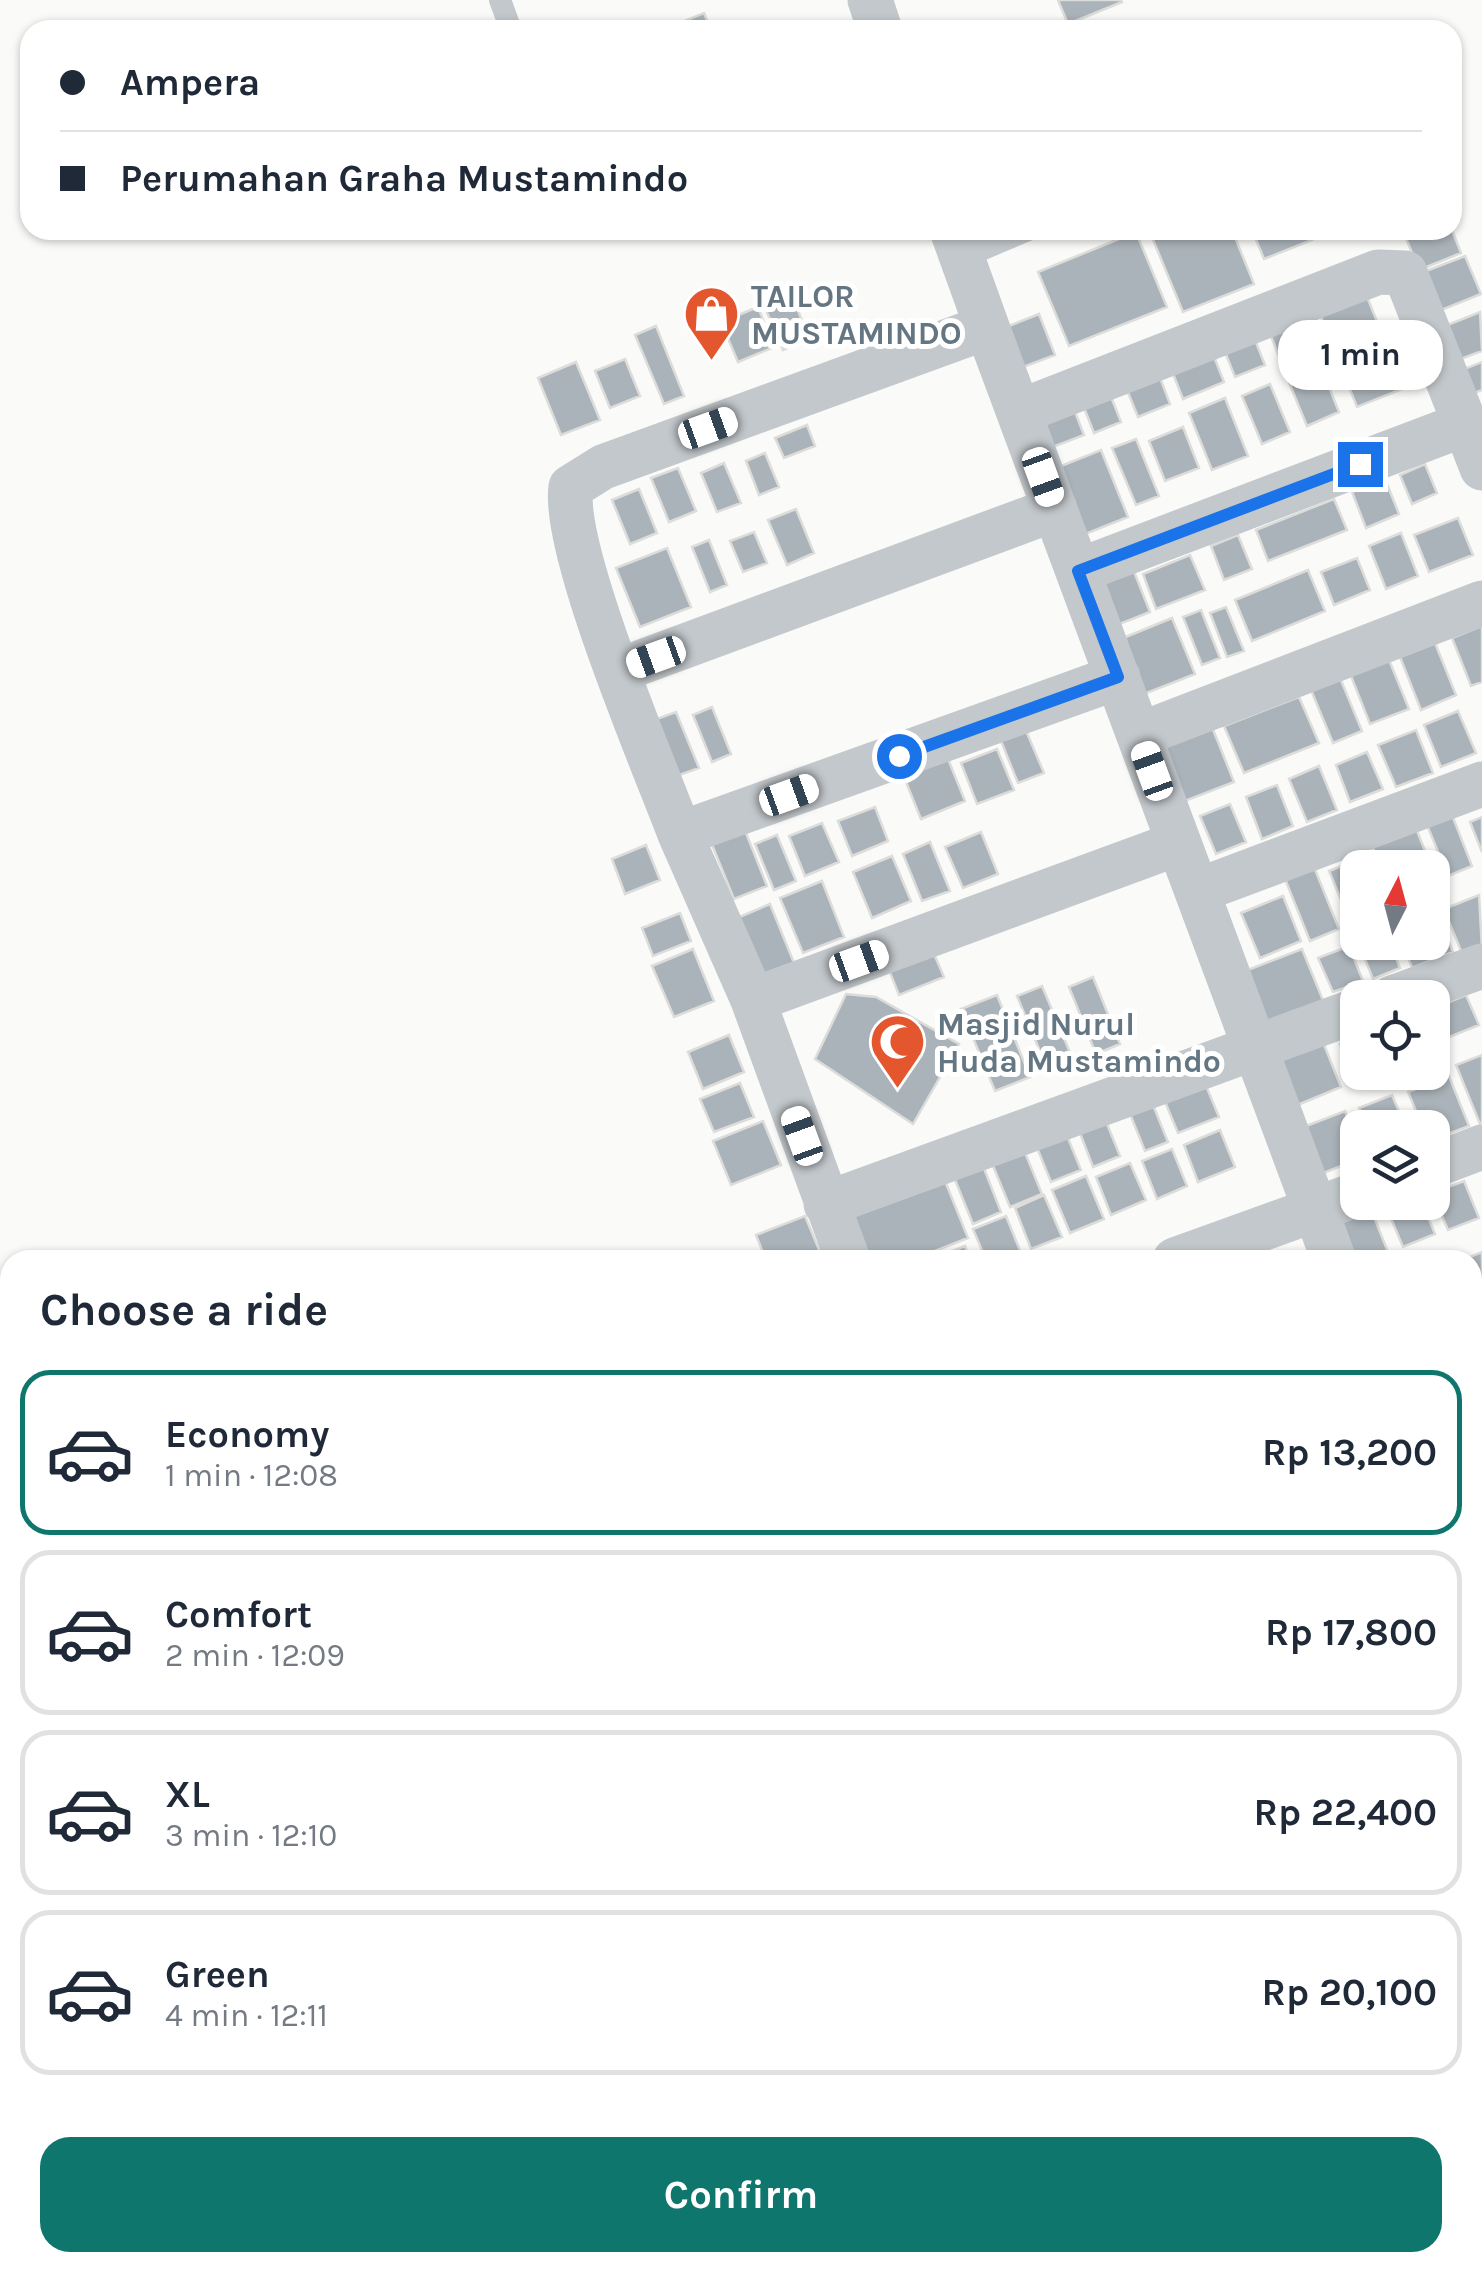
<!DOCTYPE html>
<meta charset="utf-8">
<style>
:root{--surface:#fff;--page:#f2f2f3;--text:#1f2937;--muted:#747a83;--line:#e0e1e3;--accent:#0f766e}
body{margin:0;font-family:Karla,sans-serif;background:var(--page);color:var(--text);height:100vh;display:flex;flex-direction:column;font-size:38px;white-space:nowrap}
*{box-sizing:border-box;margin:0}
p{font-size:32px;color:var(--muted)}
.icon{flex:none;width:55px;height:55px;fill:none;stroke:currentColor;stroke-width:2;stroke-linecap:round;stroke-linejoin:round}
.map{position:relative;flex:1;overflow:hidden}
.side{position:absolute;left:0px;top:1250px;width:1482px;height:1022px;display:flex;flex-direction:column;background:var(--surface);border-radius:30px 30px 0 0;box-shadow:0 2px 8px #0004}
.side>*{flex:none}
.banner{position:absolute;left:20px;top:20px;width:1442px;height:220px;border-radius:30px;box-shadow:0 2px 8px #0004;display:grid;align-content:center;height:220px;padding:0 40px;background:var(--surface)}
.needle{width:65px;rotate:6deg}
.buttons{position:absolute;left:1340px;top:850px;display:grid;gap:20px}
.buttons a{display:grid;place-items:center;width:110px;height:110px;border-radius:20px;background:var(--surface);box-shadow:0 2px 8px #0004;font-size:50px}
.end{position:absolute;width:45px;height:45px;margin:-22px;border:12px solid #1a73e8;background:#fff;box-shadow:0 0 0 5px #fff}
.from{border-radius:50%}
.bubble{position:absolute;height:70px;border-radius:30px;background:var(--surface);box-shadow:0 2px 8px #0004;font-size:32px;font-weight:700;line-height:70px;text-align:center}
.car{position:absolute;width:30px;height:60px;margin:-30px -15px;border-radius:12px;box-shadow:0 0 8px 2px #0007;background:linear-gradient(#fff 24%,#345 0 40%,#fff 0 76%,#345 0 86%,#fff 0)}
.banner b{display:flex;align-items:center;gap:35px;height:95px;font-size:38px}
.banner b+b{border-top:2px solid var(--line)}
.banner i{width:25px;height:25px;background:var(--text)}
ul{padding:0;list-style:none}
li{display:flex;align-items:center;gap:30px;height:165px;margin:0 20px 15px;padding:0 20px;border:5px solid var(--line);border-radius:30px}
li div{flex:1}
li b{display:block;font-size:38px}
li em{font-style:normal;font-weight:700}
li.on{border-color:var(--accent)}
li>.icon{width:90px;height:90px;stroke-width:1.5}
h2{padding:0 40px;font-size:45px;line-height:120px}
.button{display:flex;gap:20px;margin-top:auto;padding:20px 40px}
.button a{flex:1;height:115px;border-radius:30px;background:var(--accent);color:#fff;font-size:40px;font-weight:700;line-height:115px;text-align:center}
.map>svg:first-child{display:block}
.building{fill:#aab3b9;stroke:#dcdcda;stroke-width:2.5}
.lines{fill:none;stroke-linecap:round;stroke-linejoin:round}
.service{stroke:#c3c8cc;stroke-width:22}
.minor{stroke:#c3c8cc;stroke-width:45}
.route{stroke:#1a73e8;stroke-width:12}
.labels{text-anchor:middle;stroke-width:10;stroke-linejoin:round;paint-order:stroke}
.poi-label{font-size:32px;font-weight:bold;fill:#657683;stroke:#fff;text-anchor:start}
</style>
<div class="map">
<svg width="1482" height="2271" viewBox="0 0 1482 2271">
<rect width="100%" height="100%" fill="#fafaf8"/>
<path class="building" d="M1058 0H1121L1122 2 1068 24Z
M704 13 711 30H664V29Z
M1149 230H1232L1254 284 1183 312Z
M1252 230H1308L1312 240 1264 259Z
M1452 230 1461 253 1419 270 1403 231Z
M1136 232 1167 307 1069 346 1038 272Z
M1465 256 1481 294 1429 315 1413 276Z
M1361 282 1378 324 1332 343 1314 300Z
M791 292 809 339 783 350 763 303Z
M1296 303 1314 347 1281 361 1263 317Z
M758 307 774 347 738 362 721 322Z
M1480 312 1482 351 1458 360 1445 326Z
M1039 314 1055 355 1015 370 999 330Z
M656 326 684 396 664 404 635 335Z
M1251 330 1265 365 1235 377 1221 342Z
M1209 344 1224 382 1183 399 1168 361Z
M1384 344 1402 389 1357 407 1339 362Z
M625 359 640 396 610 408 595 371Z
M576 362 600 420 561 435 538 378Z
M1482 362V390L1467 396 1457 372Z
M1156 367 1170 404 1138 417 1123 380Z
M1321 367 1339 412 1307 426 1288 380Z
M1106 384 1121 422 1094 433 1079 395Z
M1270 384 1290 432 1262 444 1242 396Z
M1225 398 1248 456 1212 470 1189 413Z
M1070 399 1084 435 1050 448 1036 413Z
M807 425 815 446 784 458 775 438Z
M1183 427 1199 468 1165 481 1149 441Z
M1136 439 1159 496 1136 505 1112 448Z
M1101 450 1128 517 1073 539 1046 472Z
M765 453 779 487 759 495 746 461Z
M724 463 741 503 717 512 701 473Z
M1425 464 1437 493 1412 504 1400 475Z
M678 468 696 511 669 522 651 478Z
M1385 479 1399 514 1366 528 1352 492Z
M639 489 657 533 630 544 612 500Z
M1334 499 1347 530 1268 561 1256 530Z
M796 509 814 553 787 565 768 520Z
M1458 518 1473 555 1429 572 1414 535Z
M754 532 767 563 743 572 730 541Z
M1401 533 1418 576 1386 589 1369 546Z
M1238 535 1252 569 1224 580 1211 546Z
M709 540 727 585 710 592 692 547Z
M667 548 691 607 640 627 616 568Z
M1190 555 1205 590 1156 609 1143 574Z
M1357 558 1370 590 1334 605 1321 572Z
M1129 559 1150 612 1117 625 1096 573Z
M1308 570 1325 611 1252 641 1235 600Z
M1226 607 1244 651 1227 657 1210 613Z
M1201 610 1220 658 1202 665 1183 617Z
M1172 618 1195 674 1139 696 1116 641Z
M1482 626V682L1471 686 1452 638Z
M1435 643 1456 695 1421 710 1400 657Z
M1385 650 1409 709 1370 724 1347 666Z
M1340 678 1362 731 1333 743 1311 690Z
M1299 697 1319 743 1244 773 1224 726Z
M712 707 731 754 712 762 693 715Z
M1458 711 1476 753 1441 767 1424 725Z
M676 712 699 768 674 777 651 721Z
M1024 726 1044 773 1018 783 999 736Z
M1212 727 1234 782 1177 804 1155 750Z
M1416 730 1433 773 1396 787 1378 745Z
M997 749 1014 790 977 804 961 763Z
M1367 752 1383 789 1350 802 1336 765Z
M946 754 965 801 921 819 902 772Z
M1319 766 1337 810 1307 822 1289 779Z
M1277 785 1293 826 1262 839 1246 797Z
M1230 804 1246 842 1216 854 1200 816Z
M875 807 888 841 852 856 838 821Z
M1452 815 1472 866 1448 876 1427 825Z
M1482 817V852L1470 822Z
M822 823 839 862 805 876 789 836Z
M1415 826 1432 868H1381L1371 843Z
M744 828 767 886 734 899 711 842Z
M981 832 998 874 963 888 945 847Z
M777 835 796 881 774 890 755 844Z
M930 842 950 891 922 901 903 854Z
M646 845 660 880 625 894 612 859Z
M892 856 911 901 872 918 853 872Z
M1359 859 1363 868H1358V922L1351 924 1329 871Z
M1314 867 1339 929 1310 941 1285 879Z
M822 881 844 937 803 953 780 898Z
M1479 895 1482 949 1463 956 1444 909Z
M1283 896 1301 941 1260 958 1241 913Z
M770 904 794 963 761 976 737 918Z
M680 913 691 941 653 956 642 928Z
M1438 914 1453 952 1412 968 1402 942H1432V916Z
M1358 942H1390L1400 968 1373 979Z
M1349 946 1363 981 1333 992 1318 958Z
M931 947 944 977 899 995 887 965Z
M693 949 714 1001 674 1017 652 966Z
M1302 949 1327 1010 1270 1033 1245 971Z
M1093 977 1120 1044 1096 1054 1069 987Z
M1042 986 1074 1062 1049 1073 1017 996Z
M846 994 876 997 959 1044 913 1124 815 1059Z
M997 995 1030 1077 995 1091 961 1009Z
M1466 995 1479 1025 1437 1042 1432 1009Z
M729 1035 744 1072 703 1089 688 1052Z
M1321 1037 1341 1087 1295 1106 1274 1056Z
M1358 1037V1072H1364L1354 1077 1340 1044Z
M1482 1055V1123L1480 1124 1456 1065Z
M1202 1076 1219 1117 1178 1133 1161 1092Z
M1449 1076 1469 1126 1432 1140V1128H1423L1408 1092Z
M740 1083 754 1117 714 1132 700 1099Z
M1147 1090 1168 1142 1145 1151 1124 1099Z
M1392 1095 1406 1128H1367L1359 1108Z
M1101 1109 1120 1156 1093 1167 1075 1120Z
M1345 1111 1358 1143V1159L1319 1175 1301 1128Z
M763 1121 781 1165 731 1185 713 1141Z
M1061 1121 1081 1170 1051 1182 1031 1133Z
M1220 1130 1235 1167 1198 1182 1184 1145Z
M1021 1143 1042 1194 1010 1207 989 1156Z
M1172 1149 1187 1186 1157 1199 1142 1161Z
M978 1153 1001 1212 973 1224 949 1165Z
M1130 1163 1146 1200 1111 1215 1096 1177Z
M941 1171 968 1238 912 1260H859L839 1211Z
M1086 1176 1104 1219 1070 1233 1052 1190Z
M1464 1181 1479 1218 1448 1230 1432 1193Z
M1044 1195 1062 1237 1031 1249 1015 1208Z
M1368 1202 1388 1252 1367 1260H1340L1322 1217Z
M1404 1202H1422L1435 1234 1403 1247 1387 1209Z
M805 1216 820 1252 801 1260H766L756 1235Z
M1006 1216 1021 1253 986 1260 973 1229Z
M965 1246 970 1260H930Z
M1482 1252V1291L1476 1293 1472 1260H1463Z
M1478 1344 1482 1394 1472 1398V1346Z
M1482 1527V1605L1472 1609V1531Z
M1475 1937 1482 1955V1987L1472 1991Z
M1482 2006V2050L1472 2026V2010Z
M1482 2134V2173L1475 2176 1472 2138Z
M1472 2207 1482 2230V2243L1472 2247Z
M1124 2262H1178L1182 2271H1128Z
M1311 2262H1349L1352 2271H1300L1299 2268Z
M1357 2262H1394L1397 2271H1361Z"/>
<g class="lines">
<path class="service" d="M500 0 511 30
M962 258 1028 230"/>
<path class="minor" d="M870 0 880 30
M952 230 987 327
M1019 412 1378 272 1405 273 1465 424
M1078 571 1465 424 1482 468
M620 670 1055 509
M1139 735 1482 603
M680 834C654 765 561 548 571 487L603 467 987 327 1334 1260
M1197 891 1482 784
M1392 998 1482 966
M753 1000 1179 843
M1432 1166 1482 1147
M826 1204 1358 1010
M848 1260 753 1000 680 834 1118 677
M1175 1260 1358 1194
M1472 1322 1482 1318
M1472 1517 1482 1513
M1472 1633 1482 1659
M1472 1710 1482 1706
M1472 1900 1482 1897
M1472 2095 1482 2091
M1229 2262 1232 2271"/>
</g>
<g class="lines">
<path class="route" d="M899 756 1118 677 1078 571 1360 464"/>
</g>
<defs>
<symbol id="shop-pin" viewBox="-11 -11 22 30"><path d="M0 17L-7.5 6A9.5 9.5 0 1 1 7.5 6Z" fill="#e4572e" stroke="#fff"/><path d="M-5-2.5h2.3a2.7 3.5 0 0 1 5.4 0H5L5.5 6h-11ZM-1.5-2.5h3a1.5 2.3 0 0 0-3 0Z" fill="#fff"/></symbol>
<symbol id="mosque-pin" viewBox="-11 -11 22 30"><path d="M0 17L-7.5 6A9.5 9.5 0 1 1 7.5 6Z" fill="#e4572e" stroke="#fff"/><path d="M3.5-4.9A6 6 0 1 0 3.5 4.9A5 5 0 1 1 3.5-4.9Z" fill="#fff"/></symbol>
</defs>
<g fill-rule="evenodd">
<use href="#shop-pin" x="680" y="282" width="63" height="86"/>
<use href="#mosque-pin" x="866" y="1010" width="63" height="86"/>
</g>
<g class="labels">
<g class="poi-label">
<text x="751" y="307">TAILOR<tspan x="751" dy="37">MUSTAMINDO</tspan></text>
<text x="937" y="1035">Masjid Nurul<tspan x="937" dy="37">Huda Mustamindo</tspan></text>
</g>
</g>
</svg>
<div class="buttons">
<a><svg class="needle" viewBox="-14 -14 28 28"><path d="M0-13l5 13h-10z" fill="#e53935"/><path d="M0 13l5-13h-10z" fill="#747a83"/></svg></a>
<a><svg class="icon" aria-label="locate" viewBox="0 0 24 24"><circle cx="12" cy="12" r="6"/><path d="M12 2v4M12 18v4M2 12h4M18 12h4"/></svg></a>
<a><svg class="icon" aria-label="layers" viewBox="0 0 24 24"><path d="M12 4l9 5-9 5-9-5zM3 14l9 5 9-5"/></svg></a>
</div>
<i class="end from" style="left:899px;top:756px"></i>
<i class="end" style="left:1360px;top:464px"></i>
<div class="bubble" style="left:1278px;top:320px;width:165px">1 min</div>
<i class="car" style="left:708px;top:428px;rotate:70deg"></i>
<i class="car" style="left:1043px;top:477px;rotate:160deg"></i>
<i class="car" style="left:656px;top:657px;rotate:250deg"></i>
<i class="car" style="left:1152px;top:771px;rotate:340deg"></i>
<i class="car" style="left:789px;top:795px;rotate:70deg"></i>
<i class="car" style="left:859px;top:961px;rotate:70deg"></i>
<i class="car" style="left:802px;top:1136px;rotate:340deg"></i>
<div class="banner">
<b><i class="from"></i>Ampera</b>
<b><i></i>Perumahan Graha Mustamindo</b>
</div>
<section class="side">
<h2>Choose a ride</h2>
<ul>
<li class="on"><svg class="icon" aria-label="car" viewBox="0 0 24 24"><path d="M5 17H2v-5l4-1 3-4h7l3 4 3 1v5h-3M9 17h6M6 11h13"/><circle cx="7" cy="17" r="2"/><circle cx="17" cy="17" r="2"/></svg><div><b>Economy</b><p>1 min · 12:08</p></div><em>Rp 13,200</em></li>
<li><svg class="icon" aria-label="car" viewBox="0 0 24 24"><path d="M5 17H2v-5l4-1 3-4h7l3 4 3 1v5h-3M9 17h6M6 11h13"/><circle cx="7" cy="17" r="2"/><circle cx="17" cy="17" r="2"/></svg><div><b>Comfort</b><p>2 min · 12:09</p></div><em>Rp 17,800</em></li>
<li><svg class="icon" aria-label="car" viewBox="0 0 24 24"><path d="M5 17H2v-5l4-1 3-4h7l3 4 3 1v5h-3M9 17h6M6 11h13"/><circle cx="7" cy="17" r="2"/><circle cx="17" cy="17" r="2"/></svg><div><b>XL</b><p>3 min · 12:10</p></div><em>Rp 22,400</em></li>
<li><svg class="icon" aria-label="car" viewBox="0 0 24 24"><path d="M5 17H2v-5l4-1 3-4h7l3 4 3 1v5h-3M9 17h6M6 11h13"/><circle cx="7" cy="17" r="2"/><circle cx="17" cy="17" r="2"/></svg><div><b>Green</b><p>4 min · 12:11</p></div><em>Rp 20,100</em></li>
</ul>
<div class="button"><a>Confirm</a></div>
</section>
</div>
